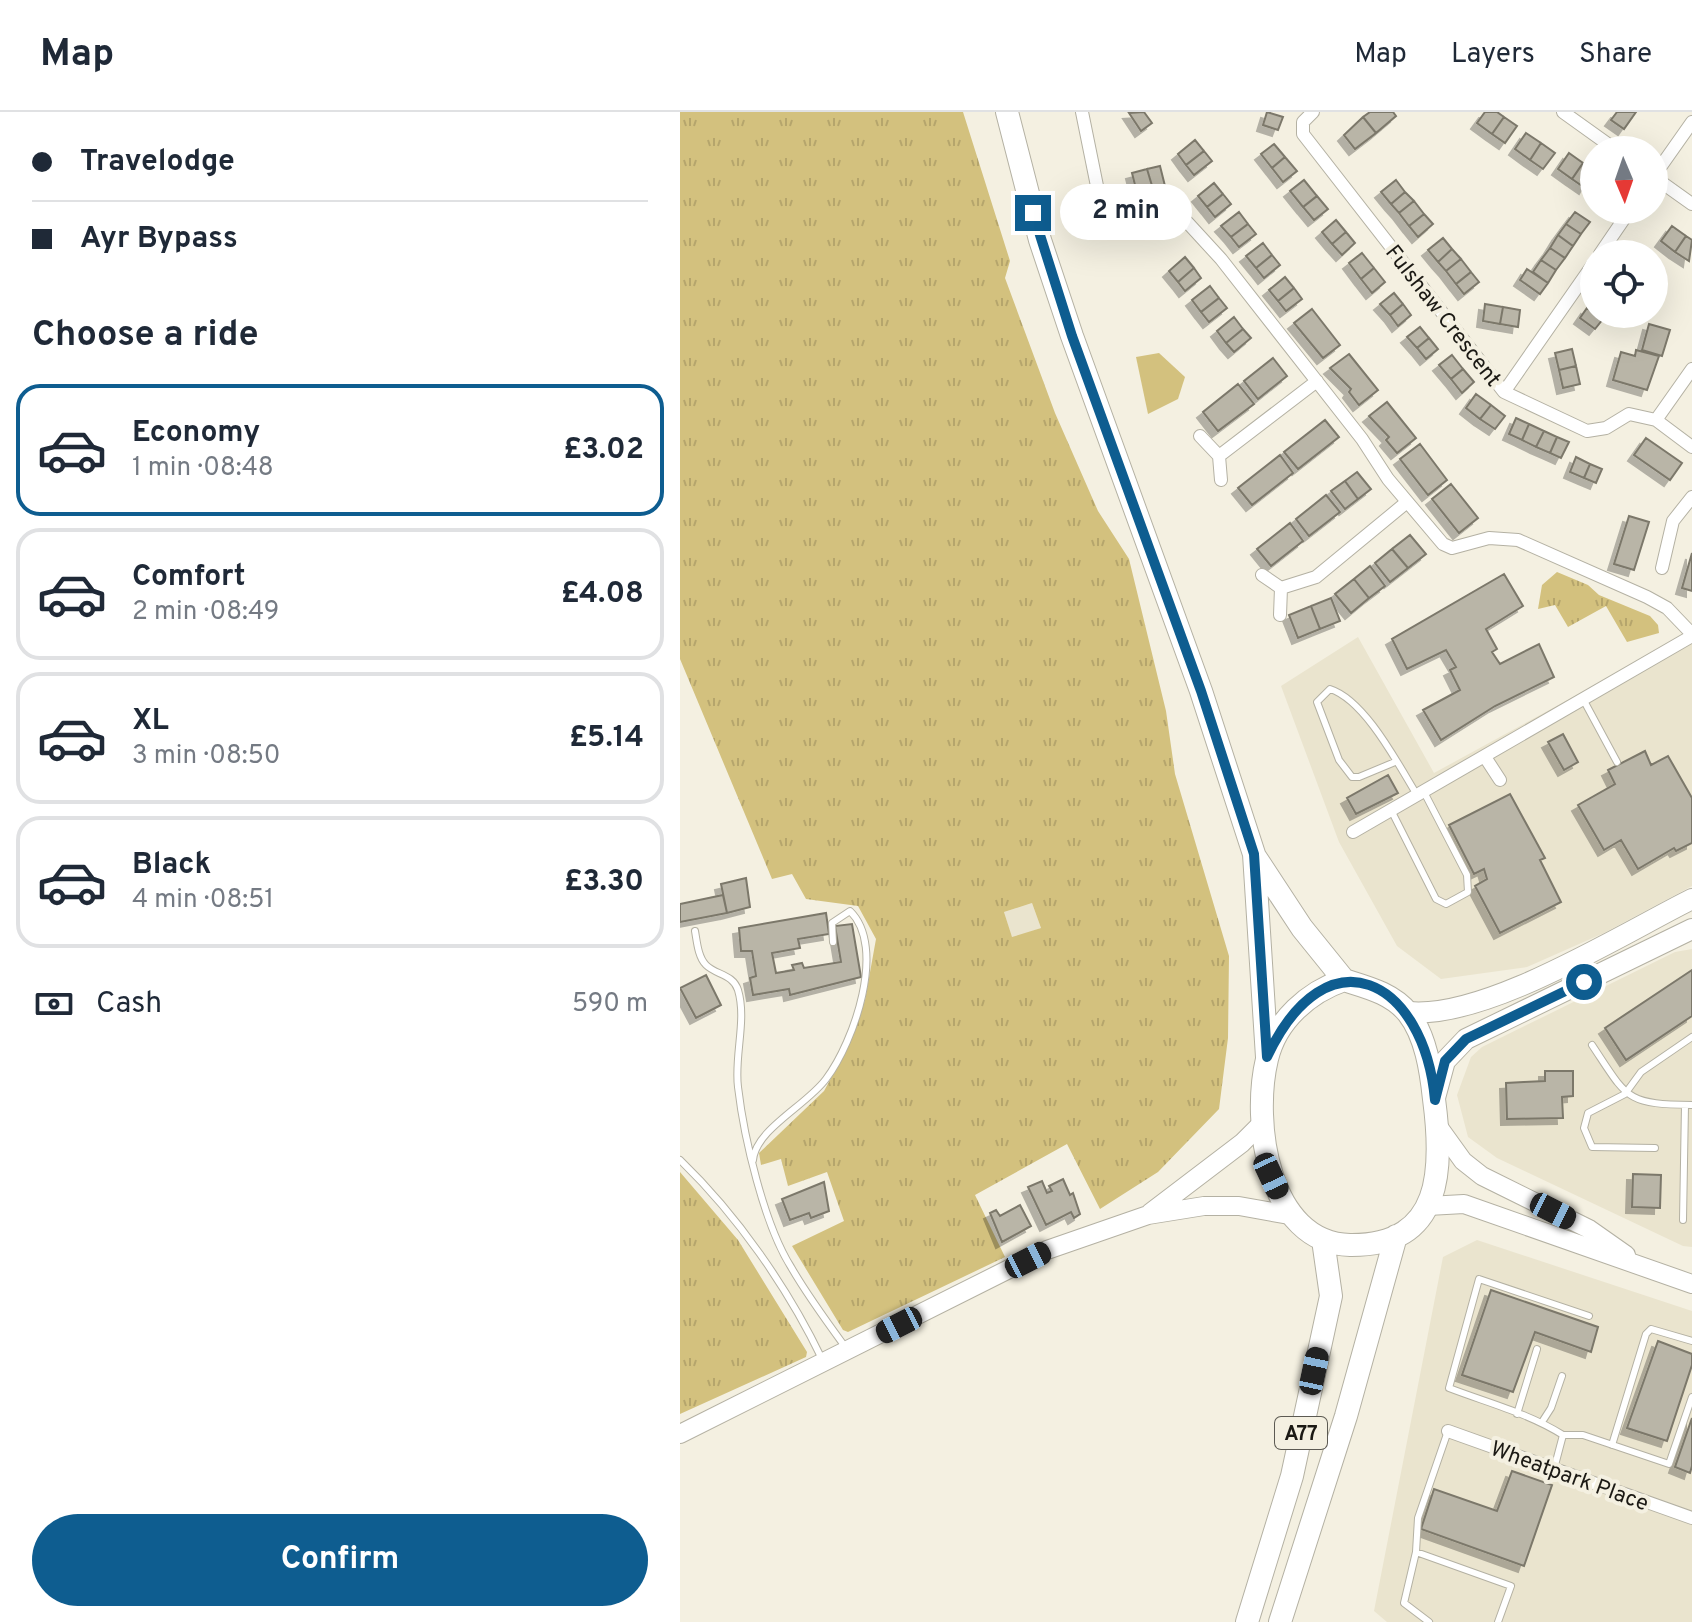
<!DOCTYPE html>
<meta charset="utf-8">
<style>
:root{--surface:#fff;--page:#f6f6f7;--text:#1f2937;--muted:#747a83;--line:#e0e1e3;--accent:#0e5d90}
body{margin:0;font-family:Overpass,sans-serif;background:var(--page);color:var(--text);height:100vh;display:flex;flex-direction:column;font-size:30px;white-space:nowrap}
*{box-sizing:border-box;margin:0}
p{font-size:26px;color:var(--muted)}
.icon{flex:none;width:44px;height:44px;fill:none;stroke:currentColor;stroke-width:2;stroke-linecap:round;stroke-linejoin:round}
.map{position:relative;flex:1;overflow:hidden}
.side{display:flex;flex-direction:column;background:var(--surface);width:680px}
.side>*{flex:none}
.banner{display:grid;align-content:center;height:176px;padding:0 32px;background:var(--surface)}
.needle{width:52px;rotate:178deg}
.fabs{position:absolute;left:900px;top:24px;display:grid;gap:16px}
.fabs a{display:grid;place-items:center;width:88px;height:88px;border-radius:50%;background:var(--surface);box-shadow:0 8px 32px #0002;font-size:40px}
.end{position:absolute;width:36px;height:36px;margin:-18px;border:10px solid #0e5d90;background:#fff;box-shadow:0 0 0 4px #fff}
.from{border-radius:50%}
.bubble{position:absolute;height:56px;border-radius:28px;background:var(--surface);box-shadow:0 8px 32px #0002;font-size:26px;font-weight:700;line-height:56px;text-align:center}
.car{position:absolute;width:24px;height:48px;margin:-24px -12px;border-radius:10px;box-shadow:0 0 6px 2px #0007;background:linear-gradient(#222 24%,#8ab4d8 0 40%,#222 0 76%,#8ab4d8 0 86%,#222 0)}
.banner b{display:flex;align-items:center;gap:28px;height:76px;font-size:30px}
.banner b+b{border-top:2px solid var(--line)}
.banner i{width:20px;height:20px;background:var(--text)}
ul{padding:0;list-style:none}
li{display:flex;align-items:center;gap:24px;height:132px;margin:0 16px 12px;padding:0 16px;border:4px solid var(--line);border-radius:24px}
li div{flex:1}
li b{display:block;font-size:30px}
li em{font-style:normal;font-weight:700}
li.current{border-color:var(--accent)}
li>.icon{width:72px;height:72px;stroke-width:1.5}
h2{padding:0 32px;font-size:36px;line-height:96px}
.pay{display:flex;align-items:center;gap:20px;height:88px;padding:0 32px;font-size:30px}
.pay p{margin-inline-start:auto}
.button{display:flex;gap:16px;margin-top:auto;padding:16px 32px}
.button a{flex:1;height:92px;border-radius:48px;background:var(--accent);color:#fff;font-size:32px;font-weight:700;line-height:92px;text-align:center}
header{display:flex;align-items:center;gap:48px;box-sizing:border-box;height:112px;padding:0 40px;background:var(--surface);border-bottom:2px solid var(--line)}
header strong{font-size:38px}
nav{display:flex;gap:44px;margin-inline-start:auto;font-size:28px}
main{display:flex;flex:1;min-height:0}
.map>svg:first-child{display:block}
.built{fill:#eae4ce}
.grass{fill:url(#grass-tufts);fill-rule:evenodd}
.park{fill:#d3c17e}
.building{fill:#b9b5a7;stroke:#7c786b;stroke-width:2;filter:url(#shadow)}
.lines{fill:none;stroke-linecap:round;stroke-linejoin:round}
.lane-casing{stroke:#b4b1a3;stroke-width:8}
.street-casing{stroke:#b4b1a3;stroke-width:14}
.secondary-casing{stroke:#b4b1a3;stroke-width:20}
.primary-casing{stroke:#b4b1a3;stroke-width:22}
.highway-casing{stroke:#b4b1a3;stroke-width:24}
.lane{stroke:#fff;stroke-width:6}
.street{stroke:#fff;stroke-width:12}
.secondary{stroke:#fff;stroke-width:18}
.primary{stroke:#fff;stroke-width:20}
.highway{stroke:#fff;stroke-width:22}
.route{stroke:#0e5d90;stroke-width:10}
.labels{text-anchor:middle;stroke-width:8;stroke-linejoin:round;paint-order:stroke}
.shield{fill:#f4f0e1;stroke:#5c5a52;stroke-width:2}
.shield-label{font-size:20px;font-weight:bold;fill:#1b1914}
.street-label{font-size:22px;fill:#1b1914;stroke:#f4f0e1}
</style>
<header>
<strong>Map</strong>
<nav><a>Map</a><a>Layers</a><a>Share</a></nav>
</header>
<main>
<section class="side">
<div class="banner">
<b><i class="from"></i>Travelodge</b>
<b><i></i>Ayr Bypass</b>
</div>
<h2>Choose a ride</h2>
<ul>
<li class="current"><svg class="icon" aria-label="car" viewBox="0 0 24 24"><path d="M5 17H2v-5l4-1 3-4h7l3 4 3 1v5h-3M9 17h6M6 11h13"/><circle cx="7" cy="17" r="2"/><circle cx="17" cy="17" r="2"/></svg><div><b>Economy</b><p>1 min · 08:48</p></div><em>£3.02</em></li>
<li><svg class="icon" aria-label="car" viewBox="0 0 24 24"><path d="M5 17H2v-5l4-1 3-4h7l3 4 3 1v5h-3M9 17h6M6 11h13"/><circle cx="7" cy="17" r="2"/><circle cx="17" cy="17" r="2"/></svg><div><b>Comfort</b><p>2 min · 08:49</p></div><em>£4.08</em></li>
<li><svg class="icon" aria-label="car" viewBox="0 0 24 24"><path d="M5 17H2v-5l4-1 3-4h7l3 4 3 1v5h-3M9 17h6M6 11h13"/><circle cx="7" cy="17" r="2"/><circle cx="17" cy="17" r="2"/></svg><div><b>XL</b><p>3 min · 08:50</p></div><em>£5.14</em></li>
<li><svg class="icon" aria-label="car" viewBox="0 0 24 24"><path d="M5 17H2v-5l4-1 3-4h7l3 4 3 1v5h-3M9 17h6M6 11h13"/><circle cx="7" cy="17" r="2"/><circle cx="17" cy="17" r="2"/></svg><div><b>Black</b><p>4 min · 08:51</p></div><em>£3.30</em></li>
</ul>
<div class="pay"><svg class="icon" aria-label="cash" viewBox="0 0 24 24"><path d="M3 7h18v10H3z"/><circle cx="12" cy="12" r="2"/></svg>Cash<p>590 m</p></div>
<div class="button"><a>Confirm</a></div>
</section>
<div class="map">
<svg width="1012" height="1510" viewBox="0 0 1012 1510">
<defs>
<pattern id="grass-tufts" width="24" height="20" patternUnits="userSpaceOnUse" patternTransform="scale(2)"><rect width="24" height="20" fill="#d3c17e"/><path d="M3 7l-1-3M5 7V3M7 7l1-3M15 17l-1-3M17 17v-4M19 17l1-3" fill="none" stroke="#b5a56c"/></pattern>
<filter id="shadow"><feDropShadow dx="-6" dy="6" stdDeviation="0" flood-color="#0004"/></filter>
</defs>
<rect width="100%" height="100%" fill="#f4f0e1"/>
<path class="built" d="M1012 520V774L924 821 847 855 761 867 717 834 659 730 601 574 678 525 754 661Z
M352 791 361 816 332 826 324 800Z
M1012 837V1135L1003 1134 817 1046 788 1025 777 983 791 945 802 935 995 840Z
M797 1128 1012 1199V1510H707L694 1499 763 1145Z"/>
<path class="grass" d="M0 0H283L330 149 325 166 375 301 418 399 449 447 486 599 495 662 549 844 548 926 539 997 478 1060 420 1097 387 1032 295 1083 325 1145 168 1220 163 1218 112 1134 164 1109 147 1060 108 1074 101 1047 81 1053 79 1041 144 979 169 933 185 888 196 827 178 794 126 787 112 762 92 767 0 547ZM352 791 361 816 332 825 324 800Z
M877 460 908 473 919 483 970 504 978 513 979 521 947 530 926 494 888 515 875 493 858 497 862 473Z
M0 1060 58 1128 127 1240 126 1245 0 1302Z"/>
<path class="park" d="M479 241 505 265 498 287 468 302 456 245Z"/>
<path class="building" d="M464 0 472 11 461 19 449 1Z
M587 0 603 5 598 18 583 13Z
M690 0H713L716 4 696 21 683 5Z
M805 0H817L824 5 812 22 797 11Z
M937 0H956L944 17 931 8Z
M683 5 696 21 675 37 664 23Z
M824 5 837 14 825 31 812 22Z
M846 21 861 31 850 48 835 37Z
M515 28 524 39 506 53 498 42Z
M861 31 875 41 863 57 850 48Z
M594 32 605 45 592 56 581 42Z
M524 39 532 49 514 63 506 53Z
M889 41 903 51 892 67 878 57Z
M605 45 617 59 603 70 592 56Z
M903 51 914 59 905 76 892 67Z
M480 54 485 74 473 77 467 57Z
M467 57 473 77 457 81 452 61Z
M624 68 637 84 623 95 610 79Z
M716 68 725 80 711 92 701 80Z
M534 71 543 82 527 95 518 84Z
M725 80 734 89 719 101 711 92Z
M543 82 551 92 535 105 527 95Z
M637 84 648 97 634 108 623 95Z
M734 89 744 102 729 114 719 101Z
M559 100 568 112 551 125 541 114Z
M895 100 910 110 901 122 886 112Z
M744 102 753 112 738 125 729 114Z
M656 108 666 120 652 132 642 120Z
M568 112 576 122 559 135 551 125Z
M886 112 901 122 893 134 878 123Z
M992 114 1006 124 995 140 981 129Z
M666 120 675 131 662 143 652 132Z
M878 123 893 134 885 146 870 136Z
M1006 124 1012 128 1009 149 995 140Z
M763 126 772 137 758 150 748 138Z
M583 131 592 143 576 156 566 144Z
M870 136 885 146 876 158 861 148Z
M772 137 781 147 766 159 758 150Z
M682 141 694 156 681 167 669 151Z
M592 143 600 153 584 166 576 156Z
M505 145 514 156 498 170 489 159Z
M781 147 791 160 776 172 766 159Z
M861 148 876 158 868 171 853 160Z
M514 156 521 166 505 179 498 170Z
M694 156 705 170 692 181 681 167Z
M847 157 868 171 860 182 840 168Z
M791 160 799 170 784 182 776 172Z
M605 165 614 176 598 189 589 178Z
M530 174 539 186 521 200 512 188Z
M614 176 622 187 606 199 598 189Z
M714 181 723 192 710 203 700 192Z
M539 186 547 196 529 210 521 200Z
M723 192 731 203 718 214 710 203Z
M805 192 823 195 820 212 803 209Z
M823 195 840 198 838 215 820 212Z
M907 196 923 207 915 217 900 206Z
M632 197 660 233 643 246 614 211Z
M554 205 563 217 546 231 537 219Z
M969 212 990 218 982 244 962 238Z
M740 215 749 226 737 236 727 225Z
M563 217 571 226 554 240 546 231Z
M749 226 758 237 746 247 737 236Z
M892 237 896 254 879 258 875 241Z
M956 238 979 244 967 278 933 268 941 240 955 244Z
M669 242 698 278 679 293 669 280 671 277 650 256Z
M772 243 783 257 771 267 759 253Z
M593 246 607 264 578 287 564 269Z
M896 254 900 272 883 276 879 258Z
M783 257 794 270 782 281 771 267Z
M558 272 574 292 538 319 523 300Z
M796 282 811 293 800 307 786 296Z
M707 290 736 326 717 341 706 328 709 325 689 304Z
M811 293 825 304 815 317 800 307Z
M836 306 849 312 842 328 829 322Z
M645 308 659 325 618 357 604 340Z
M849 312 864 319 856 335 842 328Z
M864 319 877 325 870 341 856 335Z
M877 325 889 330 881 346 870 341Z
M966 326 1002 351 990 368 954 343Z
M740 332 767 368 748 383 720 347Z
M600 343 613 361 572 393 558 376Z
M896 345 910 352 904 366 890 360Z
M910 352 922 357 916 371 904 366Z
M677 360 691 377 678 387 665 369Z
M665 369 678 387 665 397 651 379Z
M771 372 798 406 779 421 752 387Z
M646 383 660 400 629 424 616 407Z
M949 404 969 410 954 458 934 452Z
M610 411 623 429 591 454 577 437Z
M730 423 746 442 728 456 712 437Z
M712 437 728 456 710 470 695 451Z
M1012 441V479L1002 476Z
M690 454 705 474 689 486 674 467Z
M824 462 843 494 806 517 817 537 812 540 820 552 859 532 874 565 815 594 761 628 743 598 780 578 770 558 776 555 766 538 727 557 712 527Z
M674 467 689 486 671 501 655 482Z
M651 486 660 509 640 517 631 494Z
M631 494 640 517 618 526 609 503Z
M883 622 898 650 884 658 868 630Z
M965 639 971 653 988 644 1012 686V731L996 739 994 736 958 757 941 728 924 738 898 693 935 672 928 658Z
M708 663 718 681 676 702 667 686Z
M830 682 865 746 860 748 881 790 820 821 795 774 807 767 804 757 794 762 769 713Z
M66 766 70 795 47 801 41 772Z
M43 783 47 801 0 810V792Z
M146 801 149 822 118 827 120 836 92 841 96 861 114 858 112 853 122 851 124 856 161 850 155 814 172 812 181 865 110 883 109 877 73 883 70 866 76 864 72 839H61L59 816Z
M1012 858V904L946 948 925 916Z
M26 863 41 893 16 906 0 876Z
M865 959H893V984L882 985 883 1006 827 1007 826 971 865 969Z
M953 1062 981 1063 980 1096 952 1095Z
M383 1067 390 1083 393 1081 400 1102 394 1106 391 1100 366 1113 348 1075 362 1069 367 1081 372 1079 369 1074Z
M144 1070 149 1099 131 1106 129 1101 110 1108 102 1087Z
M340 1093 351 1114 322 1130 310 1101 316 1098 320 1104Z
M811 1178 918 1215 911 1240 855 1220 833 1280 782 1263Z
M978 1229 1012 1242V1253L987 1329 947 1316Z
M1012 1306V1354L1010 1361 995 1355Z
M832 1359 872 1373 844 1454 741 1417 754 1377 817 1399Z"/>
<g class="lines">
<defs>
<path id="lane" d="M903 587 937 650
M715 650 679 665H672L659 648 637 590 650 577C685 588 718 652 737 683
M711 698 756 787 766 792 788 780 787 763 744 680
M15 819C17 830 18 845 26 853 36 863 53 862 58 878 67 908 54 944 58 975 64 1026 84 1112 111 1155 127 1183 147 1210 166 1236
M912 933C948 987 945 992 1012 993
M975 1036 912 1035 904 1016 908 1001 945 982 961 960 1012 925
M0 1048C57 1103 108 1176 142 1247
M73 1048C76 1017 127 993 146 967 174 930 207 835 170 799L152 811 153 830
M1003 1108 1005 993
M837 1302 857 1237
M862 1310 871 1296 882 1264
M883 1323H903L989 1352 1012 1285
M932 1333 966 1222 971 1217 1012 1229
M874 1357 883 1323C848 1301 808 1291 769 1276L799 1167 909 1204
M736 1440 831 1474 818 1510
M749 1510 724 1491 736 1440 738 1406 768 1319"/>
<path id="street" d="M402 0 417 74 429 91 449 102 507 110 541 147 682 327 708 367 763 432 772 436 809 426 838 428 967 485 987 496 1012 522
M633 0 623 10V22L824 280 914 151
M883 0 936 38
M974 64 1012 10
M974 65 1012 92
M920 142 950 98
M824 280 907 319 926 316 949 302 976 308 1012 335
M976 308 1012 257
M520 324 539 344 541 368
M539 344 637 269
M982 456 993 409 1012 385
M582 463 601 476 636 465 727 390
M600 503 601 476
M805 645 820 668
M673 720 1012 524
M768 1319 1012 1406"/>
<path id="secondary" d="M760 1017 783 1049 802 1064 909 1117 946 1143
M748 1094 784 1092 1012 1172
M470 1101 562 1031 584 1009
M0 1322 367 1138 468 1103 524 1094H559L609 1103"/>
<path id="primary" d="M728 900C805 908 940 823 1012 787
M755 986 765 949 786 927 1012 817"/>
<path id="highway" d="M327 0 360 128 392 224 521 579 574 742 587 945
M574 743 622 816 664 868
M664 868C686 875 712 881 728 901 746 924 751 959 754 987 763 1055 764 1134 670 1133 587 1131 572 1009 587 947 596 908 629 880 664 868Z
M567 1510 612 1364 651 1184 643 1128
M600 1510 666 1304 716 1124"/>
</defs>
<use href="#lane" class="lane-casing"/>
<use href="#street" class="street-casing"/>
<use href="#secondary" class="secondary-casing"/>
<use href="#primary" class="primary-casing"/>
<use href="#highway" class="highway-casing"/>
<use href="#lane" class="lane"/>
<use href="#street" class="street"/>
<use href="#secondary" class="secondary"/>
<use href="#primary" class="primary"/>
<use href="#highway" class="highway"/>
</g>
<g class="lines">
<path class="route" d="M353 101 392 224 521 579 574 742 587 945C647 817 744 867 755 988L765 949 786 927 904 870"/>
</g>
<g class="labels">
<rect class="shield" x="595" y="1305" width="52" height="32" rx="6"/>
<g class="shield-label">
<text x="621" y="1328">A77</text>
</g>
<g class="street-label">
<text transform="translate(764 203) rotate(52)" y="8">Fulshaw Crescent</text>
<text transform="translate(890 1363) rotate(20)" y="8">Wheatpark Place</text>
</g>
</g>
</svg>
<div class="fabs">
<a><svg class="needle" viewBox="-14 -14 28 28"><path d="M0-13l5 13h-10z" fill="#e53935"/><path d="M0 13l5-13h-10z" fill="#747a83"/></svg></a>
<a><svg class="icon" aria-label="locate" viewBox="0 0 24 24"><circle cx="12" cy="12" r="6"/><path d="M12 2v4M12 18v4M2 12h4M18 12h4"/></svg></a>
</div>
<i class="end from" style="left:904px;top:870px"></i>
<i class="end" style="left:353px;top:101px"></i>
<div class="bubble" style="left:380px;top:72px;width:132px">2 min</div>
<i class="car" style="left:591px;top:1064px;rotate:155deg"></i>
<i class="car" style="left:873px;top:1099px;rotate:117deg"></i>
<i class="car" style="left:348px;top:1148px;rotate:63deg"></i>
<i class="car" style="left:219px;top:1213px;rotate:243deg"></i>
<i class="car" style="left:634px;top:1259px;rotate:12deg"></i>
</div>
</main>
